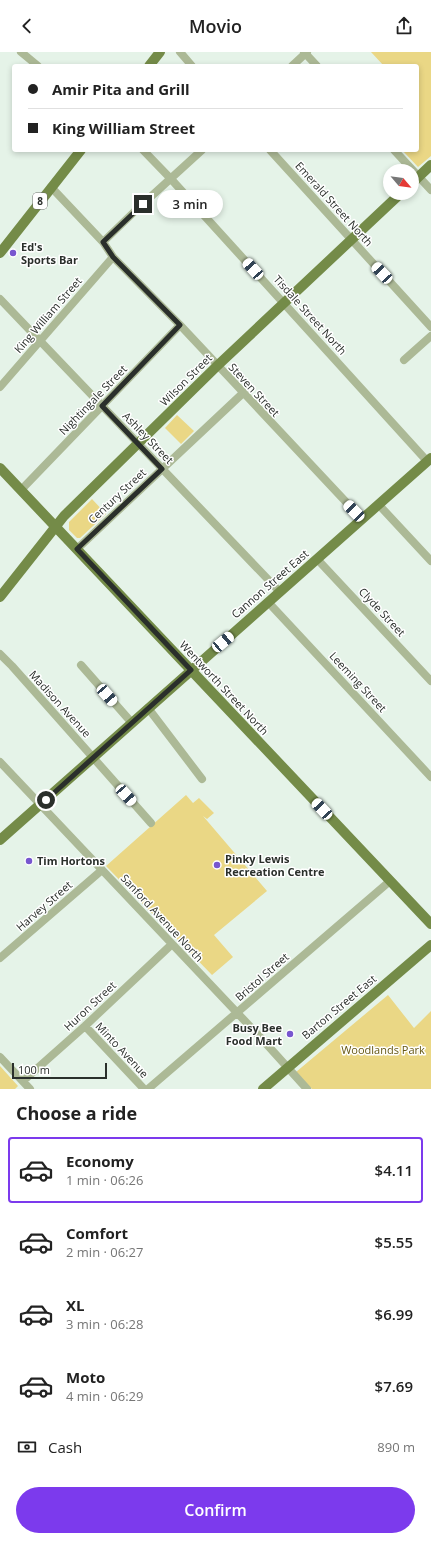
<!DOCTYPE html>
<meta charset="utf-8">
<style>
:root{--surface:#fff;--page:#f2f2f2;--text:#222;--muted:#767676;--line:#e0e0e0;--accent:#7c3aed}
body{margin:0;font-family:"Open Sans",sans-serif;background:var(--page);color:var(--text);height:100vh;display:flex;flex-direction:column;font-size:15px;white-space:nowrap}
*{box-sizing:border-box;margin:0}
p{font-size:13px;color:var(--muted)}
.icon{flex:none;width:22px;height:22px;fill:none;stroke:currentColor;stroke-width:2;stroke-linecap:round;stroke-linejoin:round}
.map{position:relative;height:1037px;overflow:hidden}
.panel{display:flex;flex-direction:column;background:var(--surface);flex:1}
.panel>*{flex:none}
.hud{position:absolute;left:12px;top:12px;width:407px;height:88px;border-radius:4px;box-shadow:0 2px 6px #0003;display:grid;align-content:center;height:88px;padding:0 16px;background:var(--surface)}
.needle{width:26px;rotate:119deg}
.buttons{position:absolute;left:383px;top:112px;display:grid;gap:8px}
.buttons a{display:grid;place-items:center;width:36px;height:36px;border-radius:50%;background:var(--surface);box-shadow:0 2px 6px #0003;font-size:20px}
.scale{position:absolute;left:12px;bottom:10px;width:95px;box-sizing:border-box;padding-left:4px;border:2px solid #2a2f2b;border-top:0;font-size:11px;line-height:14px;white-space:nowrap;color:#2a2f2b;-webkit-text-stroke:3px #fff;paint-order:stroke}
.end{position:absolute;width:18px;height:18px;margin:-9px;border:5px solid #2a2f2b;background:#fff;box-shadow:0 0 0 2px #fff}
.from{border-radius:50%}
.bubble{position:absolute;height:28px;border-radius:14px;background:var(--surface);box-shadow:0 2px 6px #0003;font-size:13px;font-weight:600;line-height:28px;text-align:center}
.car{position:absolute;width:12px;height:24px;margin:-12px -6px;border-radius:5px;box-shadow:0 0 3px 1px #0007;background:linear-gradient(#fff 24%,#345 0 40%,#fff 0 76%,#345 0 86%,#fff 0)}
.hud b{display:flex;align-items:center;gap:14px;height:38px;font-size:15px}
.hud b+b{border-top:1px solid var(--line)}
.hud i{width:10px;height:10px;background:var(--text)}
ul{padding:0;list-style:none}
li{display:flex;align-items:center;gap:12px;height:66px;margin:0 8px 6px;padding:0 8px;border:2px solid transparent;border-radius:4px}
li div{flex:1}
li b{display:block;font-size:15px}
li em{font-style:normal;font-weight:600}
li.on{border-color:var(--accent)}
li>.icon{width:36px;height:36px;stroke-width:1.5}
h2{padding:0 16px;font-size:18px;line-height:48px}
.pay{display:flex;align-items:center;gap:10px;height:44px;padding:0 16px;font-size:15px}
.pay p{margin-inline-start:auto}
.cta{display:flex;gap:8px;margin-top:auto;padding:8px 16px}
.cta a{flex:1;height:46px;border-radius:24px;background:var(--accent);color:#fff;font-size:16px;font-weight:600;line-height:46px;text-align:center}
header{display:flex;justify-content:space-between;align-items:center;height:52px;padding:0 16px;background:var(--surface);font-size:18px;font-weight:600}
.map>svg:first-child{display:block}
.green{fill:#ead785}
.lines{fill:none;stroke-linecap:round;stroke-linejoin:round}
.minor{stroke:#acb996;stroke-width:8}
.major{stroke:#748b48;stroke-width:10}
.route{stroke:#2a2f2b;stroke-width:5}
.poi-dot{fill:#7756cf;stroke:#fff;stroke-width:1.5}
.labels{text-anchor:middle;stroke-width:3;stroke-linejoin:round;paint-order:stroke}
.shield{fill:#fff;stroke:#6a6d6b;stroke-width:1}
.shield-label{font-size:10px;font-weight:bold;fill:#2a2f2b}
.street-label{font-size:11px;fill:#2a2f2b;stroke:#fff}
.poi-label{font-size:11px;font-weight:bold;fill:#2a2f2b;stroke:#fff;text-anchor:start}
.park-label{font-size:11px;fill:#645611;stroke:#fff}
</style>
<header><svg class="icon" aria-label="back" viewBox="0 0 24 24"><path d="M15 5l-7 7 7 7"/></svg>Movio<svg class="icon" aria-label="share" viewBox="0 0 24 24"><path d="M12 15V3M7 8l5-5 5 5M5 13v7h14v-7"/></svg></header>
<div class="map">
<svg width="431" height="1037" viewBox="0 0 431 1037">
<rect width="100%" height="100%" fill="#e5f3e8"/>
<path class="green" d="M371 0H431V104L418 115 402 98H417V14H384Z
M177 363 194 379 181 392 165 376Z
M92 447 106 462 80 486H77L69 478V470Z
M186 743 193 751 199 746 214 761 207 767 203 764 267 839 214 883 233 905 212 923 106 814Z
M388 943 414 976 431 959V1037H312L296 1020Z
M0 1014 18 1034 15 1037H0Z"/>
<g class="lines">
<path class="minor" d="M21 0 38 14
M180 0 192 14
M304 0 317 14
M292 14 307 0
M143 98 171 127 427 409
M270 98 431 275
M394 98 431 138
M51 135 103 190 113 205 180 273 362 467
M103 190 134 160 202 98
M0 247 280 540
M404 308 431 284
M0 335 113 205
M21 438 180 273
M379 453 431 509
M77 497 242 342
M317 507 431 629
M268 550 431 725
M0 602 12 614 151 771
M81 613 132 671
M148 656 202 727
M0 710 261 986 307 1037
M0 906 102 818
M85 974 144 1037
M0 1005 30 1037
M23 1029 85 974 171 893
M148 1037 390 829"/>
<path class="major" d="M149 14 160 0
M412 131 431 113
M0 201 81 98
M0 416 431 872
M0 545 64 464 217 314 401 141
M0 788 431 406
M263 1037 431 893"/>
</g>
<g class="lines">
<path class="route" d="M46 748 191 618 77 497 162 417 102 354 180 273 113 205 103 190 143 152"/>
</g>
<g class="poi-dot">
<circle cx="13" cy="201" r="4"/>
<circle cx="29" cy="809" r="4"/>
<circle cx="217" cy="813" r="4"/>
<circle cx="290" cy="982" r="4"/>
</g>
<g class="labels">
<rect class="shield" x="33" y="141" width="14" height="16" rx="3"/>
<g class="shield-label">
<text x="40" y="153">8</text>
</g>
<g class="street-label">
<text transform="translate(334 152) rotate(48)" y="4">Emerald Street North</text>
<text transform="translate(48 263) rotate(-49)" y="4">King William Street</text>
<text transform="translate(310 263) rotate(48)" y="4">Tisdale Street North</text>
<text transform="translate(186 328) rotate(-45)" y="4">Wilson Street</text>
<text transform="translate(254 338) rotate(47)" y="4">Steven Street</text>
<text transform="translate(93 348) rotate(-46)" y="4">Nightingale Street</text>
<text transform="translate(148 386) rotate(46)" y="4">Ashley Street</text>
<text transform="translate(117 444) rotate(-43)" y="4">Century Street</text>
<text transform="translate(270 532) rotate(-41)" y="4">Cannon Street East</text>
<text transform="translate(382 560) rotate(47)" y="4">Clyde Street</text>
<text transform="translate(358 630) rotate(47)" y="4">Leeming Street</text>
<text transform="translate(224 636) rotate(47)" y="4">Wentworth Street North</text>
<text transform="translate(60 652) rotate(48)" y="4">Madison Avenue</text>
<text transform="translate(44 854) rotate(-41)" y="4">Harvey Street</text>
<text transform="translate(162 866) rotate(47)" y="4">Sanford Avenue North</text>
<text transform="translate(262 925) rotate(-41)" y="4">Bristol Street</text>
<text transform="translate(90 954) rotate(-43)" y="4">Huron Street</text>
<text transform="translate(339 955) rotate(-40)" y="4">Barton Street East</text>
<text transform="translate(122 998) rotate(47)" y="4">Minto Avenue</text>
</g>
<g class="poi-label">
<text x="21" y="199">Ed's<tspan x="21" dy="13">Sports Bar</tspan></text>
<text x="225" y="811">Pinky Lewis<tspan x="225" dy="13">Recreation Centre</tspan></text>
<text x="37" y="813">Tim Hortons</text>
<text x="282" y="980" text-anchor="end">Busy Bee<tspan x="282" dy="13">Food Mart</tspan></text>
</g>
<g class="park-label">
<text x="383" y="1002">Woodlands Park</text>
</g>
</g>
</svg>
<div class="buttons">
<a><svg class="needle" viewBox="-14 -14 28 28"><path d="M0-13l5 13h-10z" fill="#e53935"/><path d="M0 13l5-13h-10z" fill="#767676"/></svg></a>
</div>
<div class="scale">100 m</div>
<i class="end from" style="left:46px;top:748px"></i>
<i class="end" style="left:143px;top:152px"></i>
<div class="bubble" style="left:157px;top:138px;width:66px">3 min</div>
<i class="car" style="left:253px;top:217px;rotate:318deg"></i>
<i class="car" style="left:382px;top:221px;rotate:317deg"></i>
<i class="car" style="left:354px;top:459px;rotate:316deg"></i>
<i class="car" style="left:223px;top:590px;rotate:50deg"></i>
<i class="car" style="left:107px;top:643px;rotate:139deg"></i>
<i class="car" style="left:126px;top:743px;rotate:138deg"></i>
<i class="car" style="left:322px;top:757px;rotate:317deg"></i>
<div class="hud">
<b><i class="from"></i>Amir Pita and Grill</b>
<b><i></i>King William Street</b>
</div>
</div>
<section class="panel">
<h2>Choose a ride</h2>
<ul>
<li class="on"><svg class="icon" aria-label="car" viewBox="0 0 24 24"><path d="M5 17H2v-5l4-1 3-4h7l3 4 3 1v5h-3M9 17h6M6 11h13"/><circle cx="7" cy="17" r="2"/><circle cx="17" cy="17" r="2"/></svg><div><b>Economy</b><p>1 min · 06:26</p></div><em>$4.11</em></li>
<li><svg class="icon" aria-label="car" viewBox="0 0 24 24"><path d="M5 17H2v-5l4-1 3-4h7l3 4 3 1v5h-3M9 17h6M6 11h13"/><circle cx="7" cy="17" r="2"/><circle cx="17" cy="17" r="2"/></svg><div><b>Comfort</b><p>2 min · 06:27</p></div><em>$5.55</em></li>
<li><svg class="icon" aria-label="car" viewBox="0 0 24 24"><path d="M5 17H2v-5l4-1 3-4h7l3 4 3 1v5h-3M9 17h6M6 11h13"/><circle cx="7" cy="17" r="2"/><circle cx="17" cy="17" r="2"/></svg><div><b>XL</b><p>3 min · 06:28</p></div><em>$6.99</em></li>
<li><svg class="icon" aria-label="car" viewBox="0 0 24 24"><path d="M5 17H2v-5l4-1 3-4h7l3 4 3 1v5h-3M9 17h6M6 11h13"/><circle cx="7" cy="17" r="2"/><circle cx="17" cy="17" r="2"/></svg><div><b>Moto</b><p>4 min · 06:29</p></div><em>$7.69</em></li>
</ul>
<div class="pay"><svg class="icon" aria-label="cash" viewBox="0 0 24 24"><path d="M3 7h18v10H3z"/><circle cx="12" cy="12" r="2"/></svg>Cash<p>890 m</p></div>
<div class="cta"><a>Confirm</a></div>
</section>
